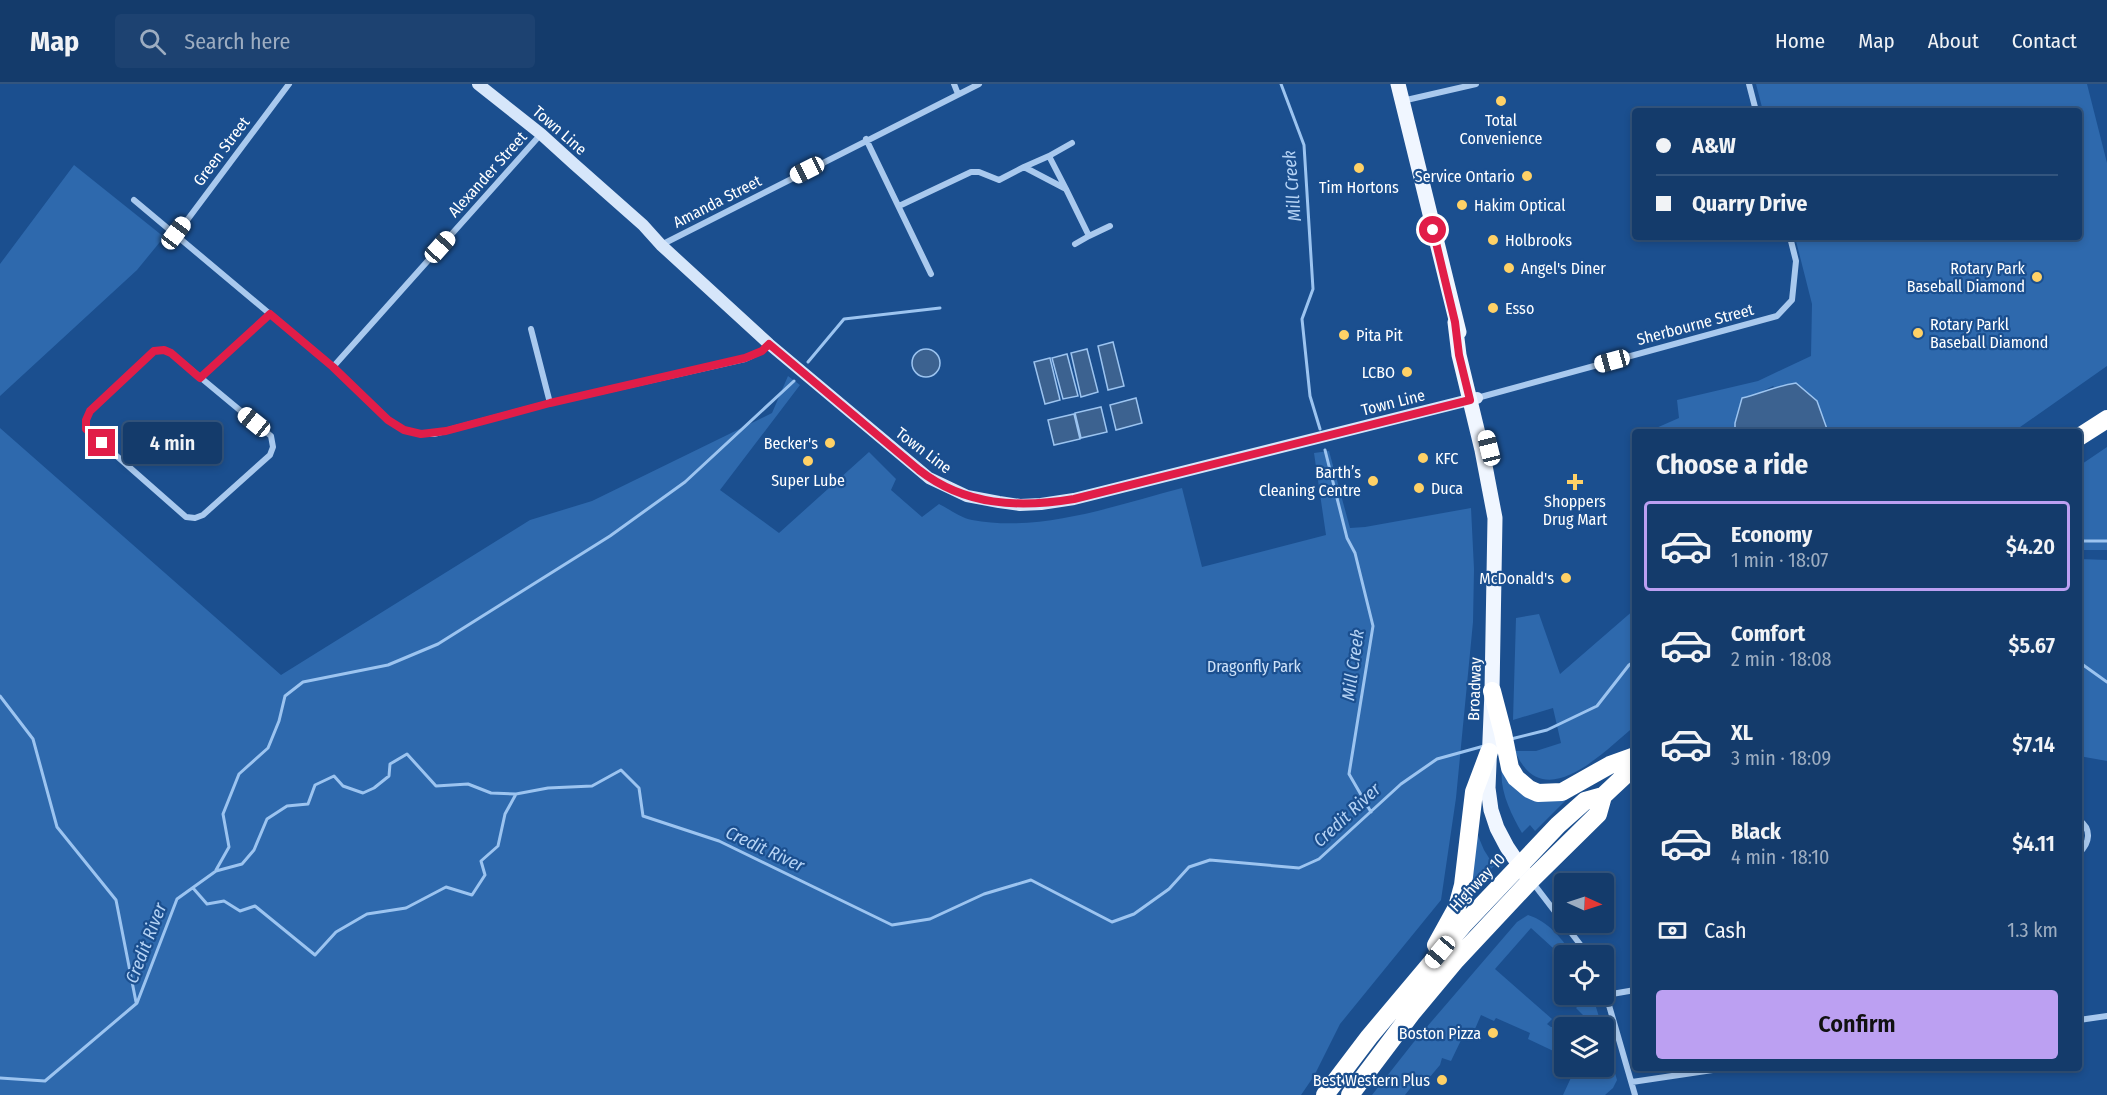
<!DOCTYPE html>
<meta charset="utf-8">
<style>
:root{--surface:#143b6b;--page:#1d4271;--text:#f1f3f6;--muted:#9dadc1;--line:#33557e;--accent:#bca0f2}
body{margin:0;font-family:"Fira Sans Condensed",sans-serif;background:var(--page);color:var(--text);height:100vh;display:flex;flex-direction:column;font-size:22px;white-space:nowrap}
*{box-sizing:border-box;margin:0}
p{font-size:20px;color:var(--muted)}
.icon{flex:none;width:33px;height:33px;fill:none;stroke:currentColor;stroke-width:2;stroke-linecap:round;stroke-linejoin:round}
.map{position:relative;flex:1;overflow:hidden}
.drawer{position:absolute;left:1632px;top:345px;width:450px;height:642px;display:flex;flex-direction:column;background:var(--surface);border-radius:6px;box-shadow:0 3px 9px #0003,0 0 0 2px var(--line)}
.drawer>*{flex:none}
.banner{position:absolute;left:1632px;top:24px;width:450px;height:132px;border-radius:6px;box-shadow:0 3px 9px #0003,0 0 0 2px var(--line);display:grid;align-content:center;height:132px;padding:0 24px;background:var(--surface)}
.needle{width:39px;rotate:93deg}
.tools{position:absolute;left:1554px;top:789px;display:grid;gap:12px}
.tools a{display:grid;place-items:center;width:60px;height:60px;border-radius:6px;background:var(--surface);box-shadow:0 3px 9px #0003,0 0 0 2px var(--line);font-size:30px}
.end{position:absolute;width:27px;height:27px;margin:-14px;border:8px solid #e11d48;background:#fff;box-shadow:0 0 0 3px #fff}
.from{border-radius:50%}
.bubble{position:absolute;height:42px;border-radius:6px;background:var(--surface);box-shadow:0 3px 9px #0003,0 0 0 2px var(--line);font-size:20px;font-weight:600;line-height:42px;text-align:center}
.car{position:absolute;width:18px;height:36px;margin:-18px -9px;border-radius:8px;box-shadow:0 0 4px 2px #0007;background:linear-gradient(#fff 24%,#345 0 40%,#fff 0 76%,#345 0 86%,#fff 0)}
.banner b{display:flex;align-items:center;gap:21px;height:57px;font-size:22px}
.banner b+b{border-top:2px solid var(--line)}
.banner i{width:15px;height:15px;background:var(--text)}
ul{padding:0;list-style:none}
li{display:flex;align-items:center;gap:18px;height:90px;margin:0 12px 9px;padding:0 12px;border:3px solid transparent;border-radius:6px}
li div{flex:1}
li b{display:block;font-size:22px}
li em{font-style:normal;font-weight:600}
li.active{border-color:var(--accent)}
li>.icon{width:54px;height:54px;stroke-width:1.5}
h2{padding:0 24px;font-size:27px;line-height:72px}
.pay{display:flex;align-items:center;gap:15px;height:66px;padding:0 24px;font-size:22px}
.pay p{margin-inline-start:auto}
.primary-button{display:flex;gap:12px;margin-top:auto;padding:12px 24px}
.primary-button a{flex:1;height:69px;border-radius:6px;background:var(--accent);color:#111;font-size:24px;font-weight:600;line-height:69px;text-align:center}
header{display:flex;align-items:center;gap:36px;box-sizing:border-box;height:84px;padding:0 30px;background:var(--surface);border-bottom:2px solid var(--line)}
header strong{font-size:28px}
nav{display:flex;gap:33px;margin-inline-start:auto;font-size:21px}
.search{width:420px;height:54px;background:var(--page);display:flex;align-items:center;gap:15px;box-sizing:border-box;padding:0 21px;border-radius:6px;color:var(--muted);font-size:22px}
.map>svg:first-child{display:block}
.green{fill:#2e69ad}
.water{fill:#3c6290;stroke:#9cc4f0;stroke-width:1.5}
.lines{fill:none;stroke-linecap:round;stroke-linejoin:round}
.stream{stroke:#9cc4f0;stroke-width:3}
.street{stroke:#a9c9ee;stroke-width:6}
.secondary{stroke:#d6e6fa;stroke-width:12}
.primary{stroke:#f0f6ff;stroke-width:15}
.highway{stroke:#fff;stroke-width:18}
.route{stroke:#e11d48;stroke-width:8}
.poi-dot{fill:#ffd166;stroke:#1b4f8f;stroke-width:2}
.labels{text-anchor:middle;stroke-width:4.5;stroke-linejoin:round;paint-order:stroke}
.poi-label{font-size:16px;fill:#fff;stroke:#1b4f8f;text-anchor:end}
.street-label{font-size:16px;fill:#fff;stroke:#1b4f8f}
.park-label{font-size:16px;fill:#cfe3fa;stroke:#1b4f8f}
.water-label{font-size:18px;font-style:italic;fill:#b5d3f5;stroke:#1b4f8f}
</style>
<header>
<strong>Map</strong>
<div class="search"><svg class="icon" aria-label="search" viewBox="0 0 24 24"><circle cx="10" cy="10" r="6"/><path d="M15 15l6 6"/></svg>Search here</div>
<nav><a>Home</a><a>Map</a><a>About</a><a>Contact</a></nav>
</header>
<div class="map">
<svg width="2107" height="1011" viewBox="0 0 2107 1011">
<rect width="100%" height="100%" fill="#1b4f8f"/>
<path class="green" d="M1756 0H2087L2107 79V282L2013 348H1824L1826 345 1773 302 1759 309 1742 314 1735 339V348H1647L1679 334 1677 316 1758 297 1811 272 1812 220 1795 153H2079V27H1763Z
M74 81 164 153 137 186 0 312V180Z
M788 292 800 301 720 406 779 449 869 368 896 395 891 406 922 433 939 420C949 425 961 434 972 436 1042 449 1116 421 1182 404L1202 483 1326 451 1314 369 1329 367 1350 444 1365 443 1471 424 1474 485 1473 538 1456 714 1441 816 1340 940 1314 992 1301 1011H0V344L281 591 530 436 592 417 772 329Z
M2107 363V466H2079V382Z
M2079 475 2107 476V677L2079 672Z
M1635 525V642C1603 668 1543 733 1515 667H1536L1561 659 1553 624 1513 636 1516 534 1539 530 1560 590Z
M1502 684 1567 715 1535 747 1530 741 1522 749C1511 730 1499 706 1502 684Z
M1476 747 1484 766 1494 782 1486 790 1488 796 1461 825Z
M1528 831C1550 838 1561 855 1574 871L1564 872V874L1531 844 1495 885 1552 935 1547 940 1551 943H1559L1564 948V972L1528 955 1530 949 1496 934 1494 937 1481 931 1472 952 1464 950 1451 977 1442 974 1440 981 1429 994 1427 993 1425 995 1420 992 1405 1011H1372L1413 959 1517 838Z
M1593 913 1602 943H1575L1585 933 1576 924 1582 918Z
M1604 951 1617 996 1613 1004 1605 1011H1563L1575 985 1570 983 1604 982Z"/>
<path class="water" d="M1113 258 1124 302 1108 306 1098 262Z
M912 279a14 14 0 1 1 28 0a14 14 0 1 1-28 0Z
M1087 265 1098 308 1081 313 1071 269Z
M1067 270 1078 312 1063 315 1052 274Z
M1050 274 1060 316 1045 320 1034 278Z
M1796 299 1817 317 1827 345 1824 348H1735V339L1742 314C1762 309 1776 302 1796 299Z
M1136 314 1142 339 1116 346 1110 321Z
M1101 323 1107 348 1081 354 1075 329Z
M1074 330 1080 355 1054 361 1048 336Z"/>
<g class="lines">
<path class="stream" d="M1281 0 1304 61 1313 205 1302 235 1310 312 1320 345
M808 278 844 235 940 224
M1325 366 1347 454 1355 469 1373 542 1349 690 1371 728
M2079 457H2107
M2079 578 2107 598
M0 612 33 655 57 743 116 816 136 918
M1511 655 1547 646 1597 622 1629 581 1635 577
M216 786 229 763 223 730 239 690 268 664 279 637 285 612 303 598 388 581 438 560 610 452 685 398 794 297
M193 804 207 820 224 817 240 827 255 822 315 871 336 848 367 830 406 824 446 803 472 811 485 791 481 777 498 762 505 730 516 710
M0 994 45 997 137 919 177 815 216 787 242 780 254 766 267 735 287 722 308 720 315 701 334 692 343 702 363 709 374 704 389 692 390 680 407 670 436 702 468 700 491 709 516 710 548 704 592 702 621 686 639 704 643 732 719 757 892 841 930 835 984 810 1031 796 1112 838 1134 830 1169 805 1189 783 1210 776 1299 784 1319 775 1401 700 1437 675 1484 662"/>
<path class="street" d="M954 0 958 10
M1749 0 1756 27
M1402 17 1476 0
M866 55 931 190
M1049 72 1072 59
M1024 83 1049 72 1066 105
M134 116 333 283 388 336 404 346 421 350H434L550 319 745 275 762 267 769 260
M899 122 971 88H979L999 96 1024 83 1066 105 1089 152 1075 160
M176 151 289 0
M1089 152 1110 142
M661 161 979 0
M531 245 550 319
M164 266 171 269 271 352 273 363 270 371 203 431 195 434 186 433 86 345V336L90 327 154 267Z
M333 283 541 50
M200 294 270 230
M1477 314 1777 232 1792 216 1796 177 1790 153
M2079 736C2092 745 2090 759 2079 769
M1533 799 1589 872
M1604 904 1635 1011
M1606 911 1635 906
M2079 936 2107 932
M1632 998 1726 984"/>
<path class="secondary" d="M478 0 541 50 574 80 643 141 661 161 769 260 929 394 967 412 999 418 1020 421 1041 420 1074 415 1477 314"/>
<path class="primary" d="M1398 0 1459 248
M1455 238 1459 271 1482 366 1495 434 1492 607 1488 704 1491 726 1497 744 1507 763 1526 791"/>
<path class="highway" d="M2079 353 2107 335
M1492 607 1503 649 1510 684 1516 694 1529 705 1538 709 1562 708 1610 681 1635 672
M1436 861 1457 823 1463 801 1474 708 1489 668
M1325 1011 1369 953 1464 840 1558 741 1585 717 1603 712 1635 682
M1350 1011 1411 930 1456 876 1531 796 1598 730 1603 712"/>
</g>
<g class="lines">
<path class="route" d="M102 359 86 345V336L90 327 154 267 164 266 171 269 200 294 270 230 333 283 388 336 404 346 421 350 446 347 550 319 745 274 762 267 769 260 919 386C965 422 1019 424 1074 415L1470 316 1459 271 1455 238 1433 146"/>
</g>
<g class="poi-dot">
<circle cx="1501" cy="17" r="6"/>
<circle cx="1359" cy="84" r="6"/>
<circle cx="1527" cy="92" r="6"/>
<circle cx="1462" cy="121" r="6"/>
<circle cx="1493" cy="156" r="6"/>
<circle cx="1509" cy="184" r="6"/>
<circle cx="2037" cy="193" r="6"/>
<circle cx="1493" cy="224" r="6"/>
<circle cx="1918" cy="249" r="6"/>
<circle cx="1344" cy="251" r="6"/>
<circle cx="1407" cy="288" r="6"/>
<circle cx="830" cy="359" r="6"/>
<circle cx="1423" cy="374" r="6"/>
<circle cx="808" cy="377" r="6"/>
<circle cx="1373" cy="397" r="6"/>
<path d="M1572 389h6v6h6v6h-6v6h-6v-6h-6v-6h6z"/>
<circle cx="1419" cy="404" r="6"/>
<circle cx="1566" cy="494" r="6"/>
<circle cx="1493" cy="949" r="6"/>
<circle cx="1442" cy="996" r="6"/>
</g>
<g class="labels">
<g class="poi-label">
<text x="1501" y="42" text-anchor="middle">Total<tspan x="1501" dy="18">Convenience</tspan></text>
<text x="1515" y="98">Service Ontario</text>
<text x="1359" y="109" text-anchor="middle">Tim Hortons</text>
<text x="1474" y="127" text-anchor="start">Hakim Optical</text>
<text x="1505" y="162" text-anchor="start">Holbrooks</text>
<text x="1521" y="190" text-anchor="start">Angel's Diner</text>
<text x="2025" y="190">Rotary Park<tspan x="2025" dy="18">Baseball Diamond</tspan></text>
<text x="1505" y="230" text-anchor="start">Esso</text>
<text x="1930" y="246" text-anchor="start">Rotary Parkl<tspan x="1930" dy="18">Baseball Diamond</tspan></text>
<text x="1356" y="257" text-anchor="start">Pita Pit</text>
<text x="1395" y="294">LCBO</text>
<text x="818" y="365">Becker's</text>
<text x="1435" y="380" text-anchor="start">KFC</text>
<text x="1361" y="394">Barth’s<tspan x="1361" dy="18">Cleaning Centre</tspan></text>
<text x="808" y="402" text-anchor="middle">Super Lube</text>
<text x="1431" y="410" text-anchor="start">Duca</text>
<text x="1575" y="423" text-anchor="middle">Shoppers<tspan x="1575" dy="18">Drug Mart</tspan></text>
<text x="1554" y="500">McDonald's</text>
<text x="1481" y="955">Boston Pizza</text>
<text x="1430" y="1002">Best Western Plus</text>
</g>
<g class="street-label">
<text transform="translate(560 46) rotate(41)" y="6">Town Line</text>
<text transform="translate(221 67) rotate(-53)" y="6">Green Street</text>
<text transform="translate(487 90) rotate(-48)" y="6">Alexander Street</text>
<text transform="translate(717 117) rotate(-27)" y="6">Amanda Street</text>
<text transform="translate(1695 240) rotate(-15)" y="6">Sherbourne Street</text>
<text transform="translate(1393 318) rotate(-14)" y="6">Town Line</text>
<text transform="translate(924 366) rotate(37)" y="6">Town Line</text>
<text transform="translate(1474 605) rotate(-88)" y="6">Broadway</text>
<text transform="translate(1477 798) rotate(-47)" y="6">Highway 10</text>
</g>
<g class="park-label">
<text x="1254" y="588">Dragonfly Park</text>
</g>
<g class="water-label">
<text transform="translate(1292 102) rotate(-95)" y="6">Mill Creek</text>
<text transform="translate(1353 581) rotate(-82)" y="6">Mill Creek</text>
<text transform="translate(1347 731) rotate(-43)" y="6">Credit River</text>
<text transform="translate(765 765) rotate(25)" y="6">Credit River</text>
<text transform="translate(146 859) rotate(-69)" y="6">Credit River</text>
</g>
</g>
</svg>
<div class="tools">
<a><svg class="needle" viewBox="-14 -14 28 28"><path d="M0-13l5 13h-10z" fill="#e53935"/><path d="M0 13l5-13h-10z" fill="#9dadc1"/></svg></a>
<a><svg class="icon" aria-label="locate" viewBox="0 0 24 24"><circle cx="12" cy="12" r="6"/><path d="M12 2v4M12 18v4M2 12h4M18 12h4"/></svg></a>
<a><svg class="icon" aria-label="layers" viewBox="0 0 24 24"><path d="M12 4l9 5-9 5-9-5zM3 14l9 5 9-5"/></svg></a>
</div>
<i class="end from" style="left:1433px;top:146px"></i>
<i class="end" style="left:102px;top:359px"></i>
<div class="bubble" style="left:123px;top:338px;width:99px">4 min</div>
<i class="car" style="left:807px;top:86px;rotate:243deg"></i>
<i class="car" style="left:176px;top:149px;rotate:37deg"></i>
<i class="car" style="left:440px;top:163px;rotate:42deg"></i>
<i class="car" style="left:1612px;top:277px;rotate:255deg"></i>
<i class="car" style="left:254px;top:338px;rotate:309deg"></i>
<i class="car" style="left:1489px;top:364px;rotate:346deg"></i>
<i class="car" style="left:1440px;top:868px;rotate:220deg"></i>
<div class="banner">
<b><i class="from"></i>A&amp;W</b>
<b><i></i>Quarry Drive</b>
</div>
<section class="drawer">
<h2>Choose a ride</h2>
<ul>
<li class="active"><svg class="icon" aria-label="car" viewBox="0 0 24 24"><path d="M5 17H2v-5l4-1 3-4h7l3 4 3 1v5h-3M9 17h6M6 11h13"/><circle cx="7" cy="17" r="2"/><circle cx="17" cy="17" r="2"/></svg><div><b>Economy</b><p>1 min · 18:07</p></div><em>$4.20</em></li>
<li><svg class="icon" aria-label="car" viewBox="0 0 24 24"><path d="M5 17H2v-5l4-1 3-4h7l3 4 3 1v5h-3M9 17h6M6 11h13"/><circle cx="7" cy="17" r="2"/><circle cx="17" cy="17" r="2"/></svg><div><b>Comfort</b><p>2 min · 18:08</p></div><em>$5.67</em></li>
<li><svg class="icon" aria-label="car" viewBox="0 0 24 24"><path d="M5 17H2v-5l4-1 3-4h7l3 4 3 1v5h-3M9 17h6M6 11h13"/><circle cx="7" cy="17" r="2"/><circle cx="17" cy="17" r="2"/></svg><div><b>XL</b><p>3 min · 18:09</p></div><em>$7.14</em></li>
<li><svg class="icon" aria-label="car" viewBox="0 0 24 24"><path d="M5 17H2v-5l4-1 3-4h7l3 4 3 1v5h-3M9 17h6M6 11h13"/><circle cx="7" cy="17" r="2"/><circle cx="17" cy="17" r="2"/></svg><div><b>Black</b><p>4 min · 18:10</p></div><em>$4.11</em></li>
</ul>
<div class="pay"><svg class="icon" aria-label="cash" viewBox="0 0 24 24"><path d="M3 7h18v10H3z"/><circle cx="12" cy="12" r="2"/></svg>Cash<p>1.3 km</p></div>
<div class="primary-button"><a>Confirm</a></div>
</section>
</div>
